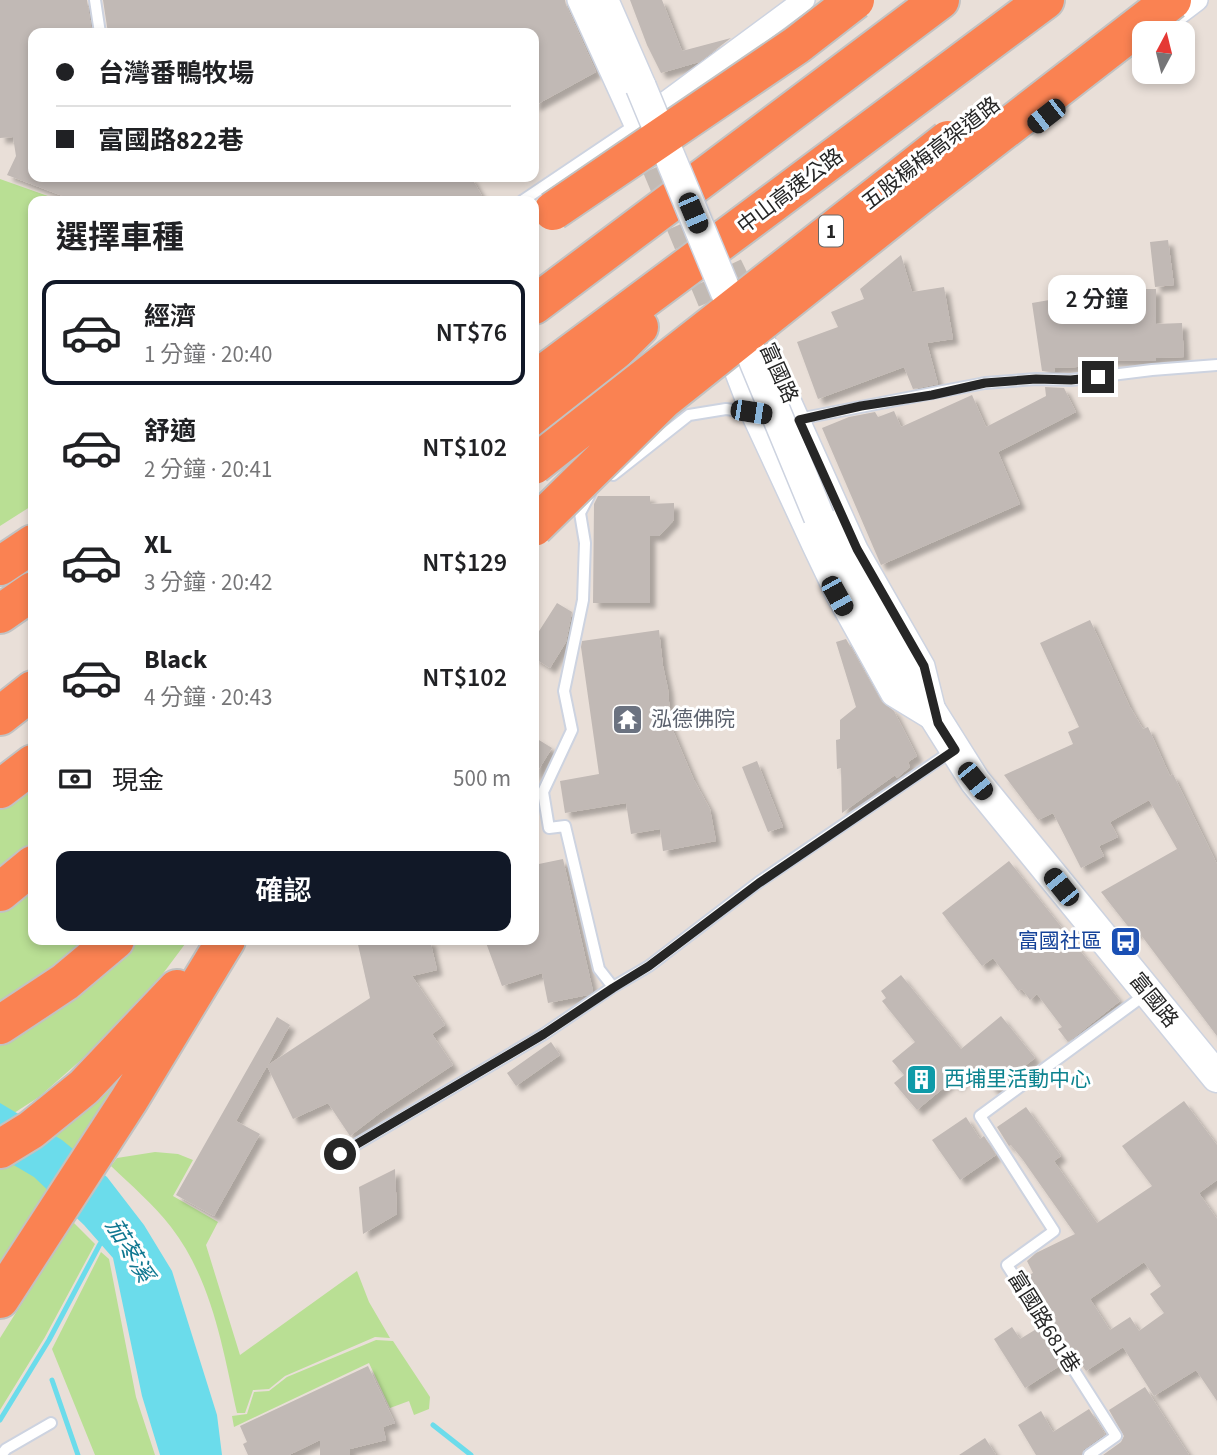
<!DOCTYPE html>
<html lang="zh-TW">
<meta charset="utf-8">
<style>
:root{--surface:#fff;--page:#f2f2f2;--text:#202124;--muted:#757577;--line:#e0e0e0;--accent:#111827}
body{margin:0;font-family:"Source Sans 3","Noto Sans TC",sans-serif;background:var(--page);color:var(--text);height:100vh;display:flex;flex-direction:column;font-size:26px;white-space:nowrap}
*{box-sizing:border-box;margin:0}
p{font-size:23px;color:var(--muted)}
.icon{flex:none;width:38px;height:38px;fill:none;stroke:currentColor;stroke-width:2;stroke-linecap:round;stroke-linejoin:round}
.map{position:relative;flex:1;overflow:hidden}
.details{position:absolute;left:28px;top:196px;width:511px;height:749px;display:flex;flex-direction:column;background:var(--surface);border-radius:14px;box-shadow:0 4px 10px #0003}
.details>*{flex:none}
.guide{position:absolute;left:28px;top:28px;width:511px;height:154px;border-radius:14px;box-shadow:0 4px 10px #0003;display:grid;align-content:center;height:154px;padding:0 28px;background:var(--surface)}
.needle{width:46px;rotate:7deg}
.tools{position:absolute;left:1132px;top:21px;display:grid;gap:14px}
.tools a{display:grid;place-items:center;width:63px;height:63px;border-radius:14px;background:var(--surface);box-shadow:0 4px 10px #0003;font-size:35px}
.end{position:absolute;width:32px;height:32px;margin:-16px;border:9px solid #262626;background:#fff;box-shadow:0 0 0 4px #fff}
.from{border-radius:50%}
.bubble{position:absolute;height:49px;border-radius:14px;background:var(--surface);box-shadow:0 4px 10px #0003;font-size:23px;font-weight:600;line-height:49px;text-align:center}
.car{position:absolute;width:21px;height:42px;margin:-21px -10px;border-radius:9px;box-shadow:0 0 5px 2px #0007;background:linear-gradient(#222 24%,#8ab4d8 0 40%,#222 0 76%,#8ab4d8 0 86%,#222 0)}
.guide b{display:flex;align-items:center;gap:24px;height:66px;font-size:26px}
.guide b+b{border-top:2px solid var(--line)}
.guide i{width:18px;height:18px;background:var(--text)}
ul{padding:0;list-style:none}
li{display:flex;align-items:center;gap:21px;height:105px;margin:0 14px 10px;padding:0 14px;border:4px solid transparent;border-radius:14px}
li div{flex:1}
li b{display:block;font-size:26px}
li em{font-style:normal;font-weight:600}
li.on{border-color:var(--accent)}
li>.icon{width:63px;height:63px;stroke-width:1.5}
h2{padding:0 28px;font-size:32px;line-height:84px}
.pay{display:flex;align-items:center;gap:18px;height:77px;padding:0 28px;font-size:26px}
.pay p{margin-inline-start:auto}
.primary-button{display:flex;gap:14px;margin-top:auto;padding:14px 28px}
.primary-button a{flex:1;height:80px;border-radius:14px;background:var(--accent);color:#fff;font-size:28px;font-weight:600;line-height:80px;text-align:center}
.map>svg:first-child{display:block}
.green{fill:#b9df94}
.water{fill:#6bdceb}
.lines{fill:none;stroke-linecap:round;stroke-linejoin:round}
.stream{stroke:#6bdceb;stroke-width:5}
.building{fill:#c1b9b5;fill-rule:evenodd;filter:url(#shadow)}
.street-tunnel{stroke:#c2bab4;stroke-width:21;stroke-dasharray:21 10;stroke-linecap:butt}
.lane-casing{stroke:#cdd3e0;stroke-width:14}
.street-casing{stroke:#cdd3e0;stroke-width:24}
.secondary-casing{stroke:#cdd3e0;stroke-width:33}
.highway-casing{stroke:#c2c2c2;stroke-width:42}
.lane{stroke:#fff;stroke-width:10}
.street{stroke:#fff;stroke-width:21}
.secondary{stroke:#fff;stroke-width:30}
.highway{stroke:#fa8252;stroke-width:38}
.secondary-bridge-casing{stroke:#cdd3e0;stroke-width:33;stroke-linecap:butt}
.highway-bridge-casing{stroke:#c2c2c2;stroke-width:42;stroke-linecap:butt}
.secondary-bridge{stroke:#fff;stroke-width:30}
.highway-bridge{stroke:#fa8252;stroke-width:38}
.route{stroke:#262626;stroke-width:9}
.labels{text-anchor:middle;stroke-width:6;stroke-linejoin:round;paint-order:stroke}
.shield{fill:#fff;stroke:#676767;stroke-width:2}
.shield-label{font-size:19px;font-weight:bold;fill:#262626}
.street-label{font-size:21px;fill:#262626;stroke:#fff}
.worship-label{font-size:21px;fill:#5b616d;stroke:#fff;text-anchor:start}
.transit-label{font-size:21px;fill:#164399;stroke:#fff;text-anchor:end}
.culture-label{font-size:21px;fill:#0d838f;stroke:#fff;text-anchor:start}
.water-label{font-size:23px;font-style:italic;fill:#107891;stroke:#fff}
</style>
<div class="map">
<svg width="1217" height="1455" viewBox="0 0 1217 1455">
<defs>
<filter id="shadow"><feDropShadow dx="5.5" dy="5.5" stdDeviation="2" flood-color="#0004"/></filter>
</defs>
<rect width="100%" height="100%" fill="#e9dfd8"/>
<path class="green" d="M0 179 62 201H33V505L0 526Z
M33 784V940H188L150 991 89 1053 39 1097 0 1122V809Z
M117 1081 0 1263V1165Z
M155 1152 178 1154 193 1160 173 1196 218 1222 206 1245 240 1355 357 1271 369 1302 390 1338 375 1337 285 1376 269 1389 253 1390 245 1413H237C223 1349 212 1280 171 1227 154 1205 131 1185 111 1166L117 1158Z
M73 1222 95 1244 45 1337 0 1410V1338Z
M101 1252 109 1259 136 1397 155 1455H95L52 1349Z
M376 1340 393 1341 430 1397 429 1409 414 1415 409 1401 390 1408 369 1363 234 1427 232 1416 247 1414 254 1392 269 1391 287 1377Z"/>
<path class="water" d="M0 1103 62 1140 107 1177 144 1225 172 1271 217 1415 222 1455H160L142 1396 113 1258 84 1225 34 1177 0 1157Z"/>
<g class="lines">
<path class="stream" d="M52 1380 78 1455
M0 1420 49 1340 100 1244
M433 1425 471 1455"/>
</g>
<path class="building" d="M0 0H87L92 33H33V177H471L485 201H76L7 175 16 156 13 137 0 138Z
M103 0H565L566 5 596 72 534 106V33H108Z
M630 0H662L682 51 731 38 699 62 661 73 647 45Z
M1168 240 1174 285 1155 287 1150 242Z
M901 255 912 292 944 287 953 339 927 343 938 384 913 389 904 367 818 399 797 342 838 327 831 312 864 299 860 289Z
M1122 289H1156V324L1182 323 1184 357 1156 358V361L1100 360V366L1054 368 1055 372 1042 371 1032 303 1061 298V295L1122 291Z
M1045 387 1064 388 1076 412 998 452 1020 504 881 565 822 428 849 417 875 412 878 417 894 411 901 427 972 395 986 427 1046 396Z
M598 496H650V504L674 503V520L659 536H650V603H593L594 504Z
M557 603 572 612 566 642 550 668 534 658V639Z
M1090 620 1130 707 1143 729 1148 727 1170 776 1173 774 1217 864V1036L1138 931 1134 934 1101 892 1177 849 1149 800 1110 822 1118 837 1099 846 1104 856 1081 868 1053 813 1038 820 1004 775 1073 744 1068 732 1079 727 1040 643Z
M659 630 663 666 668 689 671 726 694 780 710 809 716 841 663 851 660 829 631 834 626 803 565 813 560 781 599 774 581 647 582 641Z
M846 639 881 701 894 711 917 756 908 762 910 767 897 778 895 775 842 813 841 768 837 769 836 740 840 739V720L856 707 836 642Z
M534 737 552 748 534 777Z
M757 761 783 827 768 832 742 767Z
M563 859 593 991 588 995 548 1003 542 973 502 986 485 940H534V865Z
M1009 861 1120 1001 1068 1042 1058 1029 1062 1027 1037 994 1030 1000 1022 989 1018 991 993 958 982 966 942 913Z
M357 940H430L437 970 412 976 445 1025 432 1034 453 1065 380 1113 350 1136 328 1103 293 1119 267 1066 236 1121 260 1134 214 1216 176 1195 277 1017 290 1025 268 1065 370 998Z
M901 975 961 1049 1001 1016 1035 1058 994 1090 977 1069 956 1086 952 1081 917 1110 894 1083 904 1075 892 1061 915 1042 882 1001 886 998 881 991Z
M551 1042 560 1055 516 1086 507 1073Z
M1184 1101 1217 1145V1180L1199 1193 1217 1219V1401L1196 1370 1154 1396 1123 1347 1086 1371 1051 1320 1056 1317 1039 1291 1035 1293 1026 1276 1033 1273 1027 1261 1036 1253 1075 1234 1023 1160 1011 1145 1009 1146 997 1127 1026 1107 1061 1156 1054 1161 1097 1223 1152 1186 1122 1146ZM1144 1262 1161 1286 1150 1294 1164 1313 1139 1331 1130 1317 1110 1330 1090 1299Z
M966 1117 980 1139 984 1136 996 1155 960 1180 932 1140Z
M395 1169 397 1214 363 1234 359 1187Z
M1012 1327 1020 1339 1038 1328 1061 1365 1025 1388 994 1339Z
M368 1366 395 1423 383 1427 386 1440 350 1449V1455H320V1440L289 1455H248L243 1444 247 1442 240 1426Z
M1145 1387 1189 1455H1103L1121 1442 1124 1436 1109 1410Z
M1089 1409 1105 1434 1084 1449 1081 1455H1036L1018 1425 1041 1411 1053 1432Z
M985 1438 996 1455H959Z"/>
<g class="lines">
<path class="street-tunnel" d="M641 140 712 311
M718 236 743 288"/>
<defs>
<path id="lane" d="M95 0 100 33
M522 201 635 125
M798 419 985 383 1036 379 1071 380 1152 370 1217 365
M613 475 689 415 726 409 754 413
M590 494 580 513 585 543 583 600 564 691 572 730 543 792 549 828 565 826 599 969 613 987
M340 1154 544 1034 613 987 649 966 759 882 952 751
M1 1455 6 1449 51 1423
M1089 1455 1116 1436 1007 1265 1054 1231 980 1116 1146 994"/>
<path id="street" d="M578 0 635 125 804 0
M1168 22 1197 0
M724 342 751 412 814 548 837 596 892 695 938 723 924 666 857 549 775 367 755 317"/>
<path id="secondary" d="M603 0 641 87
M819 517 852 580 890 646 975 781 1217 1077"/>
<path id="highway" d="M534 305 940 0
M534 381 1045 0
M534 434 556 409 639 327
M0 566 33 544
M0 614 33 591
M0 716 33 690
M0 789 33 764
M0 892 33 865
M0 1025 65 982 115 940
M0 1149 31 1130 84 1087 177 989
M0 1299 129 1100 226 940"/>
</defs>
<use href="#lane" class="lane-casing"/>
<use href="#street" class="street-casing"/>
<use href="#secondary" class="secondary-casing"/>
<use href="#highway" class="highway-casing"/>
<use href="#lane" class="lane"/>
<use href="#street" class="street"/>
<use href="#secondary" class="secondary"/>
<use href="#highway" class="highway"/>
<defs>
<path id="secondary-bridge" d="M641 87 819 517"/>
<path id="highway-bridge" d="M553 211 797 45 855 0
M534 465 948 140
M534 527 663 400 919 196 1172 0"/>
</defs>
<use href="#secondary-bridge" class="secondary-bridge-casing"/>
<use href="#highway-bridge" class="highway-bridge-casing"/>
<use href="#secondary-bridge" class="secondary-bridge"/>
<use href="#highway-bridge" class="highway-bridge"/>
</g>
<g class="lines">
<path class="route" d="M340 1154 544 1034 613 988 649 966 759 883 955 750 938 723 924 666 857 549 799 420 861 406 932 395 985 383 1036 379 1071 380 1098 377"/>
</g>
<defs>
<symbol id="temple-square" viewBox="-11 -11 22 22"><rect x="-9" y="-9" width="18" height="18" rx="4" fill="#6b7280" stroke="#fff"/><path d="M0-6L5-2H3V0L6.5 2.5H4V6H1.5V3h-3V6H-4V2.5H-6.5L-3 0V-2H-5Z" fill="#fff"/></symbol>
<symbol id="bus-square" viewBox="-11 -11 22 22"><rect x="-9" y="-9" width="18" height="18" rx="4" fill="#1a4fb4" stroke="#fff"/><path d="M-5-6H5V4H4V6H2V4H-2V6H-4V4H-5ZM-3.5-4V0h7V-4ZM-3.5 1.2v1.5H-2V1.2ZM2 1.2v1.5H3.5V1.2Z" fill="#fff"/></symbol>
<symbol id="building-square" viewBox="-11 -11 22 22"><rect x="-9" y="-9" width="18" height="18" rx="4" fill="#0f9aa8" stroke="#fff"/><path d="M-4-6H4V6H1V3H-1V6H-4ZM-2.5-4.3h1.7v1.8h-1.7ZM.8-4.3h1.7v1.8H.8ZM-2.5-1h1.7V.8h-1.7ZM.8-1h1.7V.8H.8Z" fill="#fff"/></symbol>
</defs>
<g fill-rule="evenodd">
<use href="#temple-square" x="610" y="702" width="35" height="35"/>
<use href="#bus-square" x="1108" y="924" width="35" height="35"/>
<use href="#building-square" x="904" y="1062" width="35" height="35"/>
</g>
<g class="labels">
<rect class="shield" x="819" y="215.5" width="24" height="31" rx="5"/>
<g class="shield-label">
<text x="831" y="238">1</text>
</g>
<g class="street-label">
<text transform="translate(931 153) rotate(-38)" y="7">五股楊梅高架道路</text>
<text transform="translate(790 191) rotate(-37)" y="7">中山高速公路</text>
<text transform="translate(779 373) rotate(66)" y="7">富國路</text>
<text transform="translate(1154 1000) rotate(51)" y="7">富國路</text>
<text transform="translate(1044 1322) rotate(58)" y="7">富國路681巷</text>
</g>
<g class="worship-label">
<text x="651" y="726">泓德佛院</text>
</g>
<g class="transit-label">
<text x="1102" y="948">富國社區</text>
</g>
<g class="culture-label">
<text x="944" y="1086">西埔里活動中心</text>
</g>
<g class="water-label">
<text transform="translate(130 1250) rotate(59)" y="8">茄苳溪</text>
</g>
</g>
</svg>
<div class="tools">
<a><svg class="needle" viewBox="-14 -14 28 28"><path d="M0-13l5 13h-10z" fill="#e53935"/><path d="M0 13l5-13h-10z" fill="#757577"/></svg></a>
</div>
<i class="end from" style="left:340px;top:1154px"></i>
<i class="end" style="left:1098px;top:377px"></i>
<div class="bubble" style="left:1048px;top:275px;width:98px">2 分鐘</div>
<i class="car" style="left:1046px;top:116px;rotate:232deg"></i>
<i class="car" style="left:693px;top:213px;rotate:157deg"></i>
<i class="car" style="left:751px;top:412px;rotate:99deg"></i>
<i class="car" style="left:837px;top:596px;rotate:151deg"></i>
<i class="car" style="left:975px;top:781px;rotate:141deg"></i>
<i class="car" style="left:1061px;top:887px;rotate:321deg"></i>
<div class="guide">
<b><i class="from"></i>台灣番鴨牧場</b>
<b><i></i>富國路822巷</b>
</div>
<section class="details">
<h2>選擇車種</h2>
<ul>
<li class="on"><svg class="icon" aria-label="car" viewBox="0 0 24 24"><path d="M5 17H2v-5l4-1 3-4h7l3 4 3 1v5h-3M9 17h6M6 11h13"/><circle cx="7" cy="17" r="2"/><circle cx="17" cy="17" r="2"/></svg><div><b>經濟</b><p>1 分鐘 · 20:40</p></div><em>NT$76</em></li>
<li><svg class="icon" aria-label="car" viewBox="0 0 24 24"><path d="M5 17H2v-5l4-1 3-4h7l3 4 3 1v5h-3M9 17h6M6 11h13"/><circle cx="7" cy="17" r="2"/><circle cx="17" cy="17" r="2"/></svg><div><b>舒適</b><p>2 分鐘 · 20:41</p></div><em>NT$102</em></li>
<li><svg class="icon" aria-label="car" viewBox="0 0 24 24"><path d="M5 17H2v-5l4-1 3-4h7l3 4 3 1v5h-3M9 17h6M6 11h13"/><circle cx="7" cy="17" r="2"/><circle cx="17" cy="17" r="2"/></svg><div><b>XL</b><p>3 分鐘 · 20:42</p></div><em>NT$129</em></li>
<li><svg class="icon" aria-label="car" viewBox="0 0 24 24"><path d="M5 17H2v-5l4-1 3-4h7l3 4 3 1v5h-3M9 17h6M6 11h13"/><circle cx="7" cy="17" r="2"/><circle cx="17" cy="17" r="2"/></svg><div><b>Black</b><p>4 分鐘 · 20:43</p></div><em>NT$102</em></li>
</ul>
<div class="pay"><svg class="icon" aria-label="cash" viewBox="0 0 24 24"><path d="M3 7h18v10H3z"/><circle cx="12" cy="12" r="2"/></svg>現金<p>500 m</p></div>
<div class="primary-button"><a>確認</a></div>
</section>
</div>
